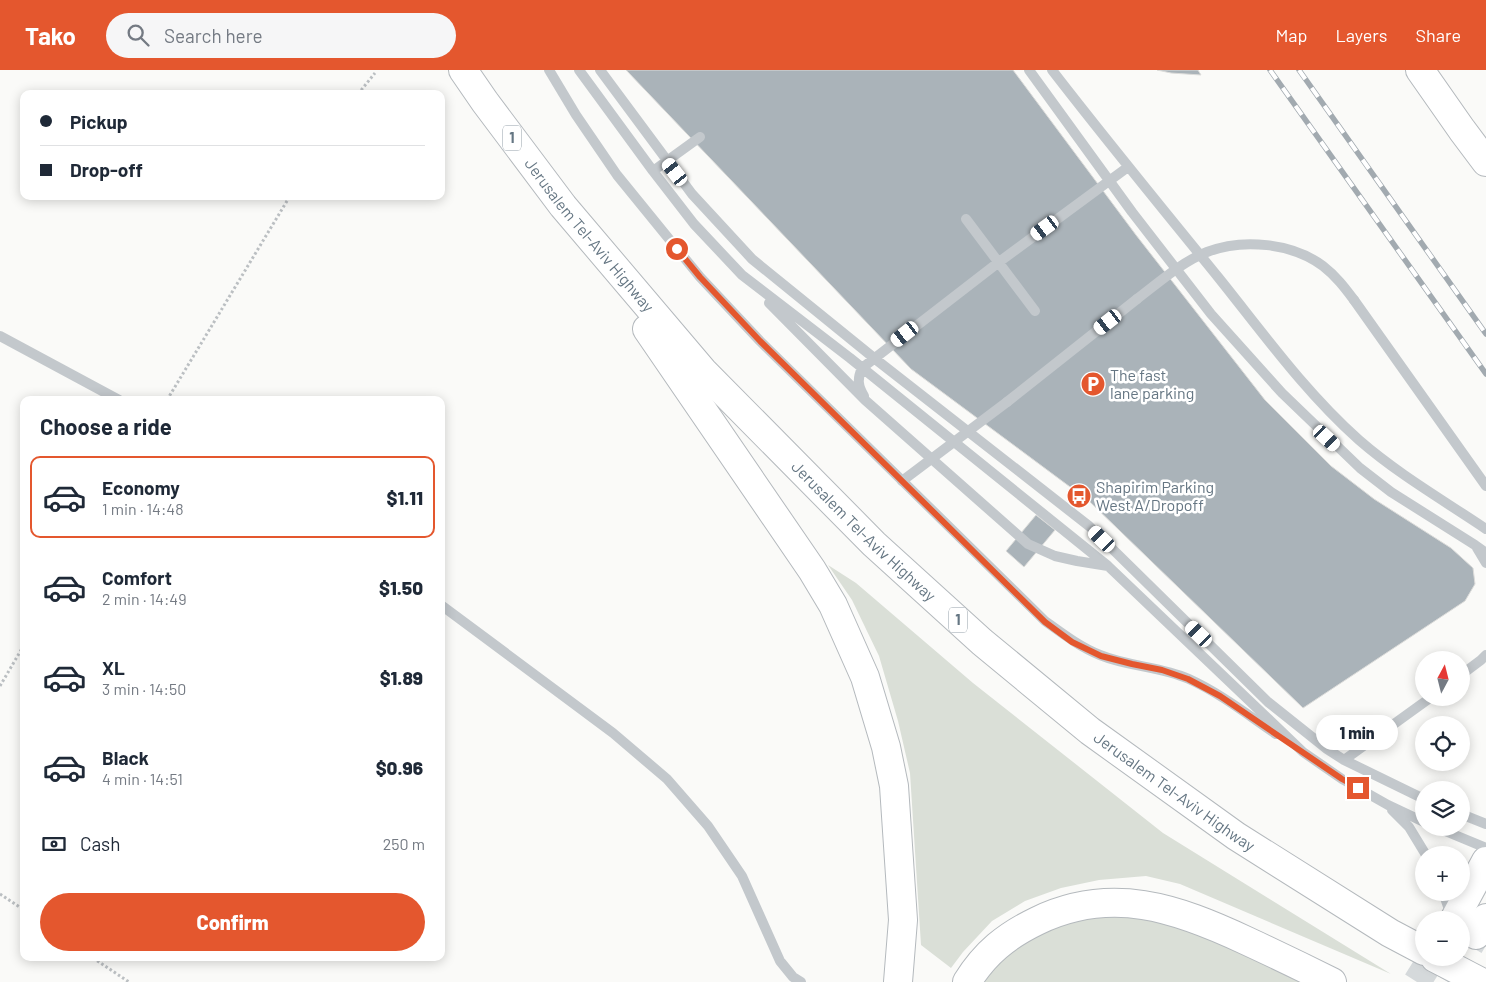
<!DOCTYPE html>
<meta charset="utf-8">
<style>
:root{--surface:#fff;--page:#f6f6f7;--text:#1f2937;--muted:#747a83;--line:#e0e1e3;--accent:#e4572e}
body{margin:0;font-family:Barlow,sans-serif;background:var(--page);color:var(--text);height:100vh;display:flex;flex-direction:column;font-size:19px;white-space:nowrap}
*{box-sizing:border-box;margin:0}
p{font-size:16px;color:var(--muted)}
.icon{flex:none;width:28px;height:28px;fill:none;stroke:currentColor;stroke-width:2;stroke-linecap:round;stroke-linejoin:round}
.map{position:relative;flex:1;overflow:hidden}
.panel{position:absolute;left:20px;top:326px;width:425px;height:565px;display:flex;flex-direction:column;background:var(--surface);border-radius:10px;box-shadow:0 2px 12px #0003}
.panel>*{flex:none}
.banner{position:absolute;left:20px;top:20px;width:425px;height:110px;border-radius:10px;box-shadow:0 2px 12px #0003;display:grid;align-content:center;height:110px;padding:0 20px;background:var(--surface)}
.needle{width:32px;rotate:7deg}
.buttons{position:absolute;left:1415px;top:581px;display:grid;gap:10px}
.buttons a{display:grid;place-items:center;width:55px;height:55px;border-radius:50%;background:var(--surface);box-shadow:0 2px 12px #0003;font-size:25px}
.end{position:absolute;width:22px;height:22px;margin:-11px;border:6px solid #e4572e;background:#fff;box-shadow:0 0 0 2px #fff}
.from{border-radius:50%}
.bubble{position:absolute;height:35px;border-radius:18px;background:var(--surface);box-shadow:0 2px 12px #0003;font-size:16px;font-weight:800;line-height:35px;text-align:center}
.car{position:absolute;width:15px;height:30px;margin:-15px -8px;border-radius:6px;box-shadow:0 0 4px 1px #0007;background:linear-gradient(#fff 24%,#345 0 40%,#fff 0 76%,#345 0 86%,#fff 0)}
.banner b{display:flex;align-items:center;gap:18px;height:48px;font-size:19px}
.banner b+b{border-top:1px solid var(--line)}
.banner i{width:12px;height:12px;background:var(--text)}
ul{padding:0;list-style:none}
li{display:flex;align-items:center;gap:15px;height:82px;margin:0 10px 8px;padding:0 10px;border:2px solid transparent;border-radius:10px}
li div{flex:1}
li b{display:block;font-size:19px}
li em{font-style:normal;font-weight:800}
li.active{border-color:var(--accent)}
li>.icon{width:45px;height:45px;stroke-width:1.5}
h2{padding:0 20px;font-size:22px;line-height:60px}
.pay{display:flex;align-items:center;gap:12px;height:55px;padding:0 20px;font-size:19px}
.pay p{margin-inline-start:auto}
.cta{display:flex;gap:10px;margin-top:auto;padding:10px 20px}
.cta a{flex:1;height:58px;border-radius:30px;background:var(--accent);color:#fff;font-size:20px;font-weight:800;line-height:58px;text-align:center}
header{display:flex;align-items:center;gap:30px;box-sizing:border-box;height:70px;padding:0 25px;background:var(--accent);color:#fff}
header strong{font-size:24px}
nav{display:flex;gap:28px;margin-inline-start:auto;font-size:18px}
.search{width:350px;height:45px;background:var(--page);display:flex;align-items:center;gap:12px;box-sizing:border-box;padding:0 18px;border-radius:28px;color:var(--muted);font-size:19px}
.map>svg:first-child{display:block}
.green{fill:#dadfd7}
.building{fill:#aab3b9;stroke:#dcdcda}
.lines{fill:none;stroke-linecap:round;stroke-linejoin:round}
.highway-tunnel{stroke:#d5d9db;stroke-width:28;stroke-dasharray:28 14;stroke-linecap:butt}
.highway-casing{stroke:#b4b9bd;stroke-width:30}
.path{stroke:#bbbfc2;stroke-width:3;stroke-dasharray:2.5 2.5;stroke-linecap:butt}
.lane{stroke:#c3c8cc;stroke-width:10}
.highway{stroke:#fff;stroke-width:28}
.rail-casing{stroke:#a2aab0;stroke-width:5.5}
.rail{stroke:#fff;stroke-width:4;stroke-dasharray:11;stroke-linecap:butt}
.lane-bridge{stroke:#c3c8cc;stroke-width:10}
.route{stroke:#e4572e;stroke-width:6}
.labels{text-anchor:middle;stroke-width:5;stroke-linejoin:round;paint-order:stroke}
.shield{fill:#fff;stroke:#939fa8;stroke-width:1}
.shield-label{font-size:15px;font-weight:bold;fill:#657683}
.street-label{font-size:16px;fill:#657683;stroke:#fff}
.poi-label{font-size:16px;fill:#657683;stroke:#fff;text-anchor:start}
</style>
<header>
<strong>Tako</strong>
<div class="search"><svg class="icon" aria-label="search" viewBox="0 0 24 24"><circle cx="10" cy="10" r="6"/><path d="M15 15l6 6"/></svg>Search here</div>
<nav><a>Map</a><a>Layers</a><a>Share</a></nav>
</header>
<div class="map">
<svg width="1486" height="912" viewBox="0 0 1486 912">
<rect width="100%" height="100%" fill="#fafaf8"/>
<path class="green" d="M828 495 856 513 973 613 1163 763 1391 904 1180 814 1146 806 1099 810 1061 818 1025 831 992 851 963 882 951 898 921 875 910 703 898 651 879 586 852 530Z
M1099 844 1170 851 1307 912H981L1011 878 1054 855Z"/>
<path class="building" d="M626 0H1013L1136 165 1265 330 1331 396 1374 429 1451 478 1473 498 1475 514 1465 531 1303 638 1089 431 911 299Z
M1157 0H1198L1201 5 1171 3Z
M1036 445 1055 460 1024 497 1006 481Z"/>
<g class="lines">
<path class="highway-tunnel" d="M1417 912 1432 888
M1448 912 1476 865"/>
<defs>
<g id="highway">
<path id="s1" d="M463 0 485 32 563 136 703 301 874 474 982 572 1090 661 1236 766 1390 863 1424 881"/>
<path d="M1420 0 1462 60 1486 92"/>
<path d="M647 259 812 500 833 535 865 607 886 677 894 716 903 850 898 912"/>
<path d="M1454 850 1486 791"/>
<path d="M1476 865 1486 848"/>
<path d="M1435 888 1481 912"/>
<path d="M967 912C985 883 1006 866 1037 851 1111 815 1177 838 1247 871 1275 884 1304 898 1332 912"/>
</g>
</defs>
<use href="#highway" class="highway-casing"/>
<path class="path" d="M358 24 375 3
M167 330 290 126
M0 616 24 575
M0 824 24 840
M93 888 129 912"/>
<path class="lane" d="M549 0 576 45 617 105 700 207 760 271 1045 551C1063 564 1080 577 1100 585 1129 597 1160 596 1189 609 1220 623 1248 645 1276 664
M579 0 653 101 694 154 742 205 850 288 1108 496 1303 682 1342 709 1388 735 1424 752
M600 0 692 124 752 189 874 288 1089 456 1268 632 1327 679 1344 690 1424 729
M1029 0 1132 142 1211 244 1282 323 1360 398 1391 422 1475 475 1486 483
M1052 0C1106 70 1162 138 1218 207 1263 263 1305 322 1359 370 1398 404 1443 430 1486 459
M653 101 700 67
M966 149 1035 241
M1354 230 1486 416
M769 233 865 330 1028 474 1055 486 1077 491 1108 496
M0 266 119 330
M864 326C858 316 857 309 862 298L999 192 1128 97
M1007 332 1137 229
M1477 478 1486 493
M441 535 613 663 667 709 708 756 742 806 780 891 793 907 801 912
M1461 605 1481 590 1486 585
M1344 690 1430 628
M1392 740 1409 757 1426 785
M1461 744 1486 754
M1438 758 1486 778
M1443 822 1451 845"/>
<use href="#highway" class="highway"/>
<defs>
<path id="rail" d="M1270 0 1486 304
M1299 0 1486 264"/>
</defs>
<use href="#rail" class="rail-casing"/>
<use href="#rail" class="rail"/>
<path class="lane-bridge" d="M1137 229C1158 213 1183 191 1207 182 1243 168 1292 173 1323 196 1336 206 1345 218 1354 230
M902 411 1007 332"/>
</g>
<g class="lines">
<path class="route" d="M677 179 700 207 760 271 1045 552 1072 572 1101 586 1132 594 1162 600 1188 609 1220 626 1342 709 1358 718"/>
</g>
<defs>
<symbol id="parking-disc" viewBox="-11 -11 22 22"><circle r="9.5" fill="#e4572e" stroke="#fff"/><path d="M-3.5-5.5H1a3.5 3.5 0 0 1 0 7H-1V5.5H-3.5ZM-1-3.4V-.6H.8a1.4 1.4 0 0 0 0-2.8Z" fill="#fff"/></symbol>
<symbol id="bus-disc" viewBox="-11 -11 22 22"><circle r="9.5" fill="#e4572e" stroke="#fff"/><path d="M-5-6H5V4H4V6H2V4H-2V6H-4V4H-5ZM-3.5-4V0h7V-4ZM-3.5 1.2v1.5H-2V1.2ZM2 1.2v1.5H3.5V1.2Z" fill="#fff"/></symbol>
</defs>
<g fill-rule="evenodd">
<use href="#parking-disc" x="1079" y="300" width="28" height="28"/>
<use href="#bus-disc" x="1065" y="412" width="28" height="28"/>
</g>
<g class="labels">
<g class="shield">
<rect x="503" y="55.5" width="18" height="25" rx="4"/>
<rect x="949" y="537.5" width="18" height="25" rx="4"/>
</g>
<g class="shield-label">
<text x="512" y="73">1</text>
<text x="958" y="555">1</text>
</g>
<g class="street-label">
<text dy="6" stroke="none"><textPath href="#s1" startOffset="208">Jerusalem Tel-Aviv Highway</textPath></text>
<text dy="6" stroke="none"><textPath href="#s1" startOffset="612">Jerusalem Tel-Aviv Highway</textPath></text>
<text dy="6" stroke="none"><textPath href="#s1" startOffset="1018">Jerusalem Tel-Aviv Highway</textPath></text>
</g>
<g class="poi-label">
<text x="1110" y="311">The fast<tspan x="1110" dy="18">lane parking</tspan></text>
<text x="1096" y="423">Shapirim Parking<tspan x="1096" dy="18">West A/Dropoff</tspan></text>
</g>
</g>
</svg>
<div class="buttons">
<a><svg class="needle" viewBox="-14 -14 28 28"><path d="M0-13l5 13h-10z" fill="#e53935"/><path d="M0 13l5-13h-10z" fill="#747a83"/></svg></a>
<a><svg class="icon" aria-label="locate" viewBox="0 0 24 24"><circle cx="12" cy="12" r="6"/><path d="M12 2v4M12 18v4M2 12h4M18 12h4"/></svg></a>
<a><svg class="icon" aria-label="layers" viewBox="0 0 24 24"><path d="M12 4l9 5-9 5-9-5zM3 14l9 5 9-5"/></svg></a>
<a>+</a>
<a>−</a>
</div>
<i class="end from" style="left:677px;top:179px"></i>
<i class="end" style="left:1358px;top:718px"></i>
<div class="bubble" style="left:1316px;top:645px;width:82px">1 min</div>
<i class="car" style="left:675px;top:102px;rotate:322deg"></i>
<i class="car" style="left:1045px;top:158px;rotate:234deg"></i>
<i class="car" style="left:1108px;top:252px;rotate:232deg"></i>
<i class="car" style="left:905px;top:264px;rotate:232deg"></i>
<i class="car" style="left:1327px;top:368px;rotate:133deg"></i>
<i class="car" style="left:1102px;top:469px;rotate:314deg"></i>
<i class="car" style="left:1199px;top:564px;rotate:314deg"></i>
<div class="banner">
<b><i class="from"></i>Pickup</b>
<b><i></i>Drop-off</b>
</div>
<section class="panel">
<h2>Choose a ride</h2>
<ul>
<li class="active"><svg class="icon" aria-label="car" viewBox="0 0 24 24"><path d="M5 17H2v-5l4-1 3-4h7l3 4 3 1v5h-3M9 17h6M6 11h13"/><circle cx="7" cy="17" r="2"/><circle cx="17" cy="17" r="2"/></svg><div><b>Economy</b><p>1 min · 14:48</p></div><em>$1.11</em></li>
<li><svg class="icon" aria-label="car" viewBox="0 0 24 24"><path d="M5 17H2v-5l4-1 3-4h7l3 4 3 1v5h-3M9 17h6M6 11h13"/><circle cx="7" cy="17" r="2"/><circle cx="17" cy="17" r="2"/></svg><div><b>Comfort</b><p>2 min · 14:49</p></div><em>$1.50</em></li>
<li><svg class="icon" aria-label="car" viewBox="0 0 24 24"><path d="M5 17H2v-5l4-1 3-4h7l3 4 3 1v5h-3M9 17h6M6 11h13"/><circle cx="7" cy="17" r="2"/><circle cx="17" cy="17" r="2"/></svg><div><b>XL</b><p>3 min · 14:50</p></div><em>$1.89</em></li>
<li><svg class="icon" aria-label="car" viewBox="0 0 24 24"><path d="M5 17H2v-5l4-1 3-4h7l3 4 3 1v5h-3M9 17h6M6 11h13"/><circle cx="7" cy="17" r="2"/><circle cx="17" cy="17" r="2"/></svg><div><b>Black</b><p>4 min · 14:51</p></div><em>$0.96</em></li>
</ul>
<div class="pay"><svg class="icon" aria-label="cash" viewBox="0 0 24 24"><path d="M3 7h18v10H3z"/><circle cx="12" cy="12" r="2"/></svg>Cash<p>250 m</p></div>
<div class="cta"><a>Confirm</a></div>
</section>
</div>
